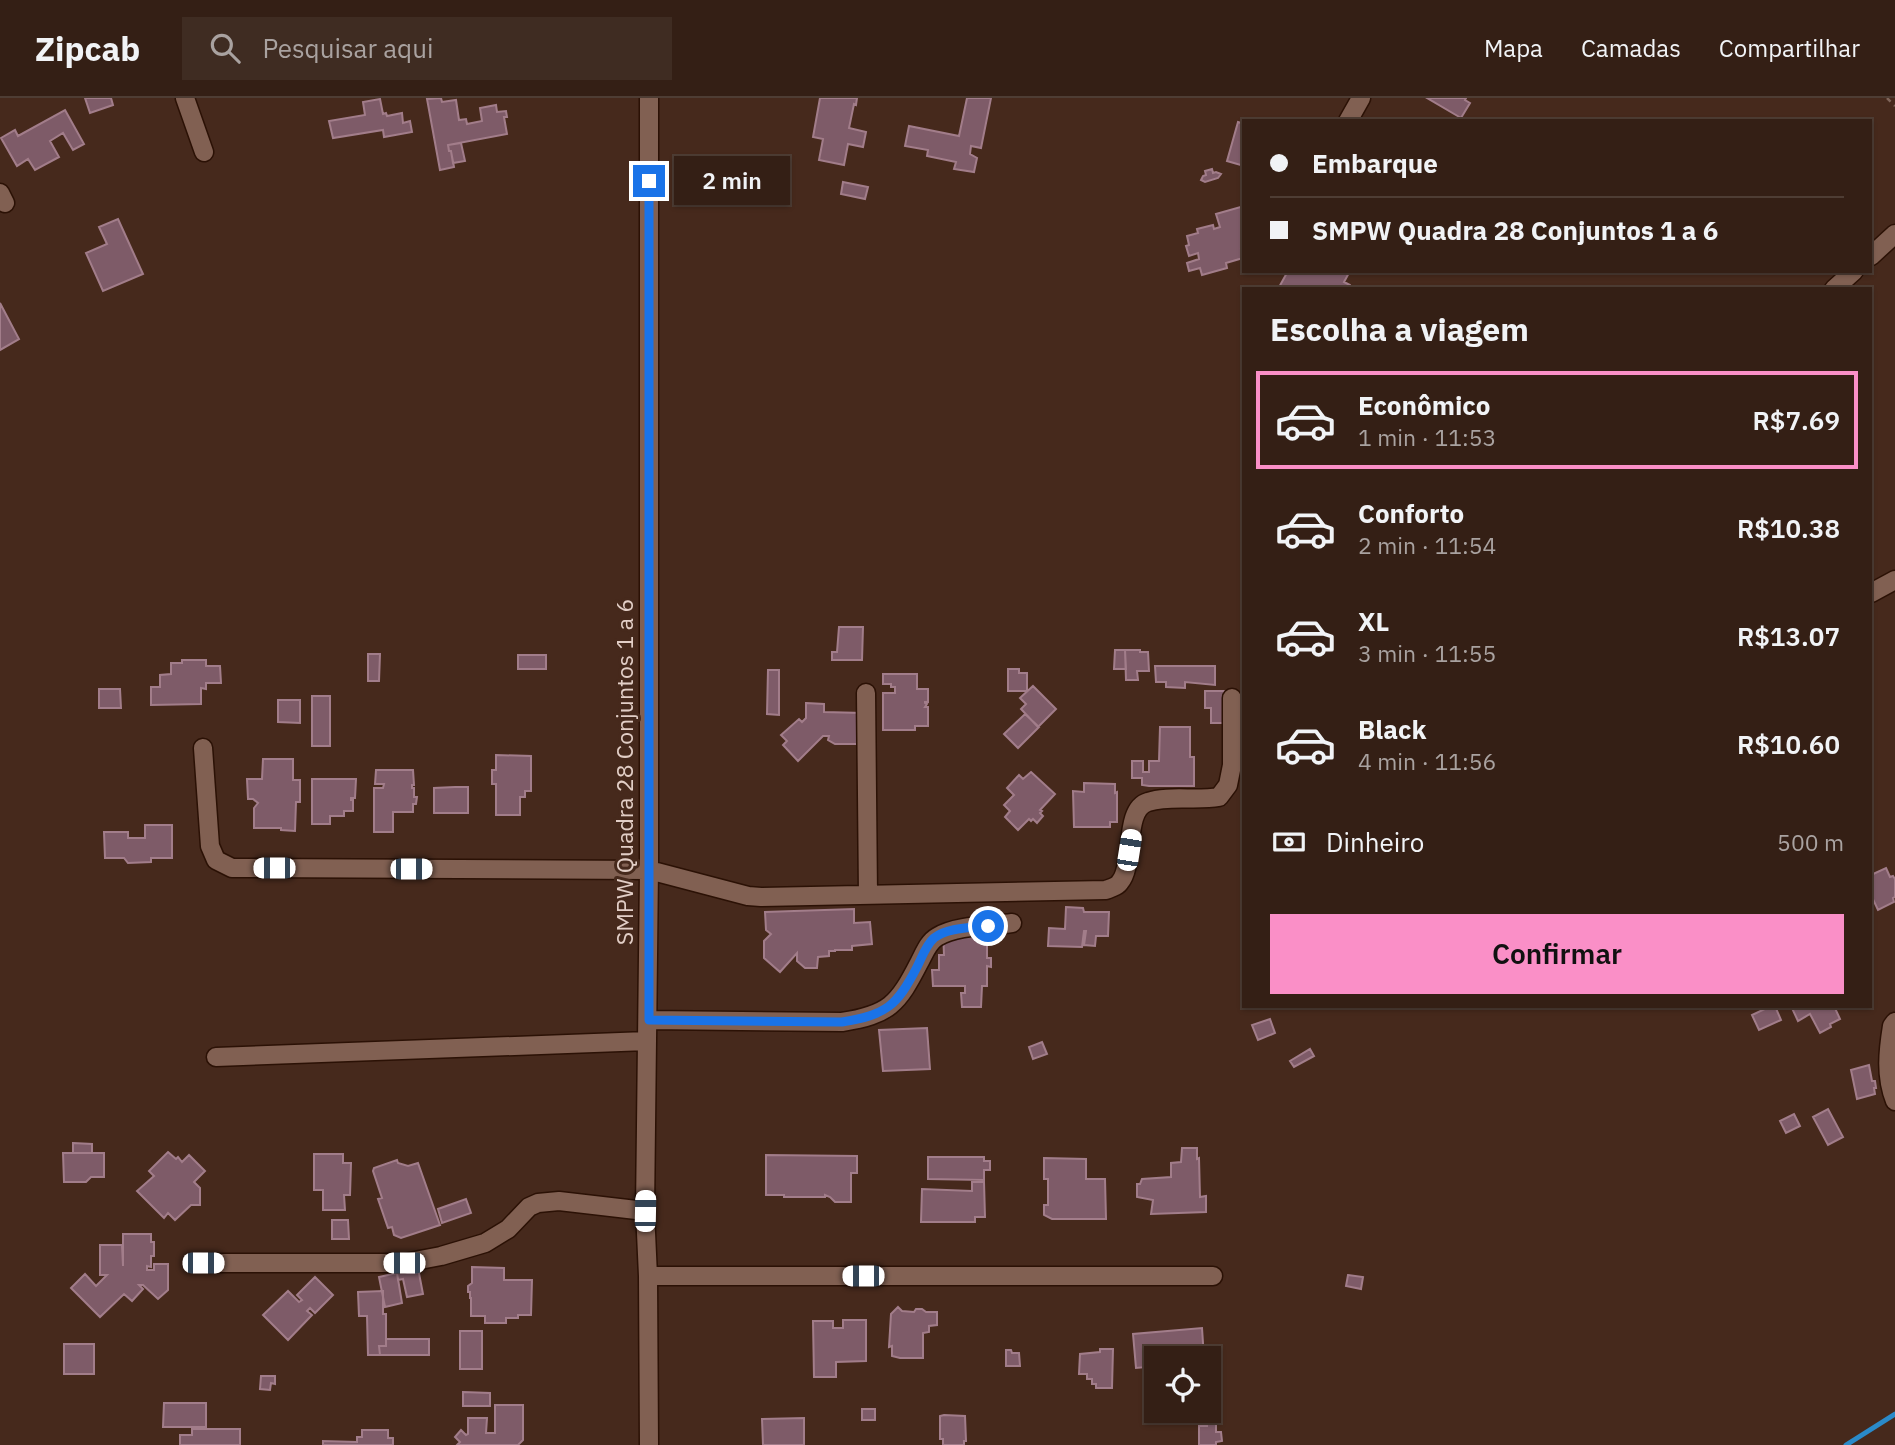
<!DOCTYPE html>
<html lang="pt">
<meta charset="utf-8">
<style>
:root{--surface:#341f15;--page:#3f2c22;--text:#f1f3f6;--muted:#a9a2a0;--line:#4e3d34;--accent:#fa8fc7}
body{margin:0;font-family:"IBM Plex Sans",sans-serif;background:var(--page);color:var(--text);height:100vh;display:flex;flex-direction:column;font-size:26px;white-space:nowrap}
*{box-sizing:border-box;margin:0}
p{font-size:23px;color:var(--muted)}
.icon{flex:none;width:38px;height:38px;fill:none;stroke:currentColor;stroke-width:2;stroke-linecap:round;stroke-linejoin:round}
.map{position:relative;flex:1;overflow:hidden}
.details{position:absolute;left:1242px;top:189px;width:630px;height:721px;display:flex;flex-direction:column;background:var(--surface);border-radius:0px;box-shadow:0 2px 5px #0004,0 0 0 2px var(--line)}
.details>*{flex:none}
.top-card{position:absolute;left:1242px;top:21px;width:630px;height:154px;border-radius:0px;box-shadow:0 2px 5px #0004,0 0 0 2px var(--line);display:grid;align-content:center;height:154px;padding:0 28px;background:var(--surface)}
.buttons{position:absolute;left:1144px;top:1248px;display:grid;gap:14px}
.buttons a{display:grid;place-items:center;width:77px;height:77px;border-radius:0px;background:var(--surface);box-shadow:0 2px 5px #0004,0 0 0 2px var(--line);font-size:35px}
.end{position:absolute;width:32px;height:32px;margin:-16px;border:9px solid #1a73e8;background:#fff;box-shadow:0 0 0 4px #fff}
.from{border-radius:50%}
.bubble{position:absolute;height:49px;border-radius:0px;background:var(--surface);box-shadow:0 2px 5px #0004,0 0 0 2px var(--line);font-size:23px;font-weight:600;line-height:49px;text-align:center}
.car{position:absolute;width:21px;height:42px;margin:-21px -10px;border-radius:9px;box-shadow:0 0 5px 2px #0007;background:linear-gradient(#fff 24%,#345 0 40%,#fff 0 76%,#345 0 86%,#fff 0)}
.top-card b{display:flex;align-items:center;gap:24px;height:66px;font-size:26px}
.top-card b+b{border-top:2px solid var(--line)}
.top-card i{width:18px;height:18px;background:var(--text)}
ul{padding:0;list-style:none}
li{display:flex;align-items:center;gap:21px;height:98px;margin:0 14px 10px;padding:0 14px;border:4px solid transparent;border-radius:0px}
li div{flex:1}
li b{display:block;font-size:26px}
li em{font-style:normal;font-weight:600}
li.selected{border-color:var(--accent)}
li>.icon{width:63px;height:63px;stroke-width:1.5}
h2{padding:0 28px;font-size:32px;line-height:84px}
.pay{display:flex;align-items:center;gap:18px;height:77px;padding:0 28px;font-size:26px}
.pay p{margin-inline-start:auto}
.primary-button{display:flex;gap:14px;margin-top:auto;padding:14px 28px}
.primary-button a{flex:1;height:80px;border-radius:0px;background:var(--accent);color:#111;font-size:28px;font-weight:600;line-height:80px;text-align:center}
header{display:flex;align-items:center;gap:42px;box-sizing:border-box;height:98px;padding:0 35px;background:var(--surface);border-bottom:2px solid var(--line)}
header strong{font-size:33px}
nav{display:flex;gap:38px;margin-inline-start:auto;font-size:24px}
.search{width:490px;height:63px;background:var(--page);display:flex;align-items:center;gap:18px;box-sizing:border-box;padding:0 24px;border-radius:0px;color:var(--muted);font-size:26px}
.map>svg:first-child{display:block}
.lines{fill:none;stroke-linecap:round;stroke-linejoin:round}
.stream{stroke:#2a8ac9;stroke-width:5}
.building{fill:#7e5b68;stroke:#a27d8a;stroke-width:2}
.minor-casing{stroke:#2b1105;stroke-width:21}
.path{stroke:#80665b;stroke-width:2.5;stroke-dasharray:5 5;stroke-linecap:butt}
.minor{stroke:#816052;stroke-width:18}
.route{stroke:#1a73e8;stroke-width:9}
.labels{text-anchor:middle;stroke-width:6;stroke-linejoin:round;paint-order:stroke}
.street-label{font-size:23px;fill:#e2cec6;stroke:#46291c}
</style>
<header>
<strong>Zipcab</strong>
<div class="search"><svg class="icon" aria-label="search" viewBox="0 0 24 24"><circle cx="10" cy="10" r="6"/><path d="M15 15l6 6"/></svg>Pesquisar aqui</div>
<nav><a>Mapa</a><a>Camadas</a><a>Compartilhar</a></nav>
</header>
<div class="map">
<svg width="1895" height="1347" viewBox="0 0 1895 1347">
<rect width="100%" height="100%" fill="#46291c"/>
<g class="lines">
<path class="stream" d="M1846 1347 1895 1316"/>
</g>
<path class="building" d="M85 0H111L113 7 90 15Z
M441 0 442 4 456 2 459 22 466 21 467 26 482 23 480 10 496 7 497 14 506 13 507 19H504L507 36 448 47 449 53H451L454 69 440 72 427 1Z
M820 0H857L856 7 854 6 849 30 866 34 863 49 848 46 844 67 819 62 823 41 813 39Z
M967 0H991L981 50 971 48 970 56 977 60 974 74 954 71 956 64 927 58 928 52 905 48 909 28 959 38Z
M1427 0H1466L1465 2 1470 5 1461 20Z
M380 1 383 16 386 15 387 18 402 15 403 25 410 23 412 34 384 39 383 32 333 40 329 23 365 17 363 4Z
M65 12 84 46 73 52 63 35 50 43 59 59 35 72 28 61 17 68 1 40 15 32 18 38Z
M1238 24 1244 26V68L1227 63Z
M461 45 465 63 453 65 451 53H449L448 47Z
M1212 71 1213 75 1216 74 1221 76 1218 80 1205 84 1201 82 1203 78 1206 77 1205 73Z
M843 84 868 89 865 101 841 96Z
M1244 108V150L1241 151 1243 160 1226 165 1227 170 1202 177 1200 170 1189 173 1187 165 1199 161 1198 155 1189 158 1186 148 1189 147 1187 138 1198 135 1197 131 1213 127 1214 131 1220 129 1216 116Z
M118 121 143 176 103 193 86 155 107 146 99 129Z
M1288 173H1350L1344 184 1350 187 1352 191H1298L1294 189 1293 191H1278Z
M0 205 19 241 0 252Z
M839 529H863L862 562H832V554H837Z
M1115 552H1125L1126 571H1114Z
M1125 552H1140V554H1148L1149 573H1137L1138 582H1126Z
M368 556H380L379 583H368Z
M518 557H546V571H518Z
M182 562H206V568H220L221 585H206V591L201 590V606L151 607V589H160V577L171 576V565H182Z
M1155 568H1215V587L1185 584V590L1166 589V584H1156Z
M1008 571H1019V575H1027V593H1008Z
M768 572H779V617L767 616Z
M883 576H917V591H928V604H925V605L927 606 925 609H928V628H915V632H883V595H895V589H891V586H883Z
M1033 588 1056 611 1038 629 1021 611 1026 606 1020 600Z
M99 591H120L121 610H99Z
M1205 593H1224L1225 625H1211V610H1205Z
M312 598H330V648H312Z
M278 602H300V625L278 624Z
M806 605 824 606V614L863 615 862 646H835L828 642 829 638H823L798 663 783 647 787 643 781 637 799 621 802 624 806 620Z
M1025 616 1039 629 1018 650 1004 636Z
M1160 629H1190V659H1194V688H1149L1142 687V680H1132V663H1143V674H1149V663H1159Z
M496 657 531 658V693H525V699H520V717H496V686H492V672H496Z
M263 661H293V682H300V704H296L295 733 281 732V730H254V710L258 705 253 701H248L247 681H262Z
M376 672H413L414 687H412V690H414V699H417L416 706H413V714H393V734H374V690H383L384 686H375Z
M1031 674 1055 696 1040 712 1042 713 1040 715 1043 718 1037 725 1033 721 1031 723 1029 721 1018 732 1005 719 1010 713 1004 707 1014 697 1007 690 1019 677 1023 681Z
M312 681H356L355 700H351V702H353V713H344V718H330V726H312Z
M1084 685 1115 686V695L1117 694V724H1110V729H1074L1073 693 1084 694Z
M455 689H468V715H434V690Z
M145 727H172V760H151V764L128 765 124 760H105L104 734H128V740H145Z
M1886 770 1890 779 1893 778 1895 781V799L1893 800 1894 804 1878 812 1871 797V777Z
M1066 809 1083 810 1084 814H1109L1108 838H1096L1095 848 1084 847 1086 833H1084L1082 849 1048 848 1049 830 1065 831Z
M854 811V825L870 824 872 846 852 848V852H835V853H829V858L818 859 817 870H805L797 863V855L780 874 764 860V843L771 836 766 832 765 814Z
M943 832H987V860H991V869L987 868V888H982L981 909H962L961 895H965V888H933L932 872H939V857H944Z
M1771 908H1775L1781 922 1759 932 1752 917Z
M1791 908H1834L1840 921 1830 926 1831 929 1820 935 1810 916 1798 923Z
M1270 921 1275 935 1258 942 1252 927Z
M927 930 930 971 883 973 879 932Z
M1042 944 1047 956 1033 961 1029 949Z
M1310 951 1314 958 1294 969 1290 963Z
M1869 967 1872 983H1875L1876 990H1874L1875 996 1857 1001 1851 972Z
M1828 1011 1843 1039 1828 1047 1813 1019Z
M1794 1016 1800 1028 1786 1035 1780 1023Z
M73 1045 92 1046V1055H73Z
M1182 1050H1197V1061L1199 1060 1200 1099 1206 1098V1114L1151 1116 1153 1102 1137 1099V1086H1140L1142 1081 1171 1079V1065L1181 1064Z
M168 1054 176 1061 178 1059 182 1064 189 1057 205 1073 194 1084 200 1090V1107H191L175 1122 168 1115 164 1120 137 1093 154 1078 149 1073Z
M63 1055H104V1079H91L86 1084H64Z
M314 1056H343V1065H351L350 1097H344L345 1112H323V1092H314Z
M766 1057 857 1058V1075H851V1104H835L830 1099 825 1097V1099H784V1097H766Z
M928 1059H984V1063H990V1072H984V1082L928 1081Z
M1044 1060 1086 1061V1081H1105L1106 1121H1052L1044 1117V1107H1048V1081H1044Z
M397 1062 398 1065 408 1068 418 1065 440 1127 401 1140 394 1137 392 1129 388 1130 378 1101 382 1100 373 1073 374 1070Z
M972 1084H984L985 1119H975V1124H921L922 1091 972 1093Z
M466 1101 471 1115 442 1125 438 1111Z
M332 1122H348L349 1141H332Z
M123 1136H151V1144H154V1158H151V1169L147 1168V1172H154V1166H168V1192L158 1201 143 1187H139L143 1191 132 1203 124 1196 100 1219 71 1190 85 1176 96 1188 107 1177H100V1147H122L123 1168Z
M472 1169 504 1170V1182H532L531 1217H518V1220H506V1225H485V1218H471V1200H470V1194H468V1188L472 1185Z
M418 1170 423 1196 407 1199 403 1181 398 1182 397 1175Z
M397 1175 402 1205 385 1209 379 1179Z
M1348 1177 1363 1179 1361 1191 1346 1188Z
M315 1179 333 1197 315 1215 310 1210 307 1213 312 1217 288 1242 263 1217 288 1193 299 1204 302 1202 297 1197Z
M383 1193V1216H386V1248H379L380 1257H368L367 1218H359L358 1194Z
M898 1209 902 1213 914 1214 916 1211H922L926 1214H937V1227L929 1228V1234L923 1235V1260H900L892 1258V1248L889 1249 891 1216Z
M843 1222H866V1263L836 1264V1279H814L813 1223H833V1230H843Z
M1202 1230 1204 1260H1157L1156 1274 1146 1275V1269L1136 1270 1133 1236Z
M460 1233H482V1271H460Z
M386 1241H429V1257H377H380L379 1248H386Z
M64 1246H94V1276H64Z
M1100 1251H1113L1112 1290H1096V1286H1092V1281H1087V1276H1079L1080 1256 1100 1254Z
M1006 1252H1011L1012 1255H1019L1020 1268H1006Z
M261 1278H275V1286L271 1285 270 1292 260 1291Z
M463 1294 490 1295V1308H463Z
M164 1305H206V1329H163Z
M495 1307H523V1342L518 1347H457L460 1344 455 1339 461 1332 466 1337 468 1336V1320H487L486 1335H495Z
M862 1311H875V1322H862Z
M944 1317 965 1318 966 1343H964V1347H943V1341H940V1318Z
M804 1320V1347H763L762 1321Z
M1207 1326H1216V1334H1221L1222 1343 1216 1344V1347H1199V1328H1207Z
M192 1331H240V1347H180V1337H192Z
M362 1332H388V1340H393V1347H323V1343L357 1344V1339H362Z"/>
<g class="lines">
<defs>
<path id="minor" d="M185 0 204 54
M1348 23 1361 0
M0 95 5 105
M1871 158 1895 136
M1834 191 1854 173
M1871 495 1895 482
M866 595 868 797
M203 650 210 748 216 762 232 770 649 772 748 798 761 799 1106 792C1111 790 1118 788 1120 784 1135 767 1123 711 1148 704 1168 697 1196 703 1219 699L1228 687 1232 667V600
M649 922 842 924C889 917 898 906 919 865 924 856 928 844 937 839 956 827 990 828 1012 825
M1895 924 1892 928C1888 953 1885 978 1895 1003
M216 959 647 943
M203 1165H404L441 1158 485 1145 508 1131 529 1109 538 1105 559 1103 645 1113
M648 1178H1213
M649 1347 648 1178 645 1113 649 772V0"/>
</defs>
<use href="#minor" class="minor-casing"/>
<path class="path" d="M1887 0 1895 8"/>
<use href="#minor" class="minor"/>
</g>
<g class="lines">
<path class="route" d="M649 83V922L842 924C886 917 897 908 917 869 922 859 926 847 934 840 948 829 972 830 988 828"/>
</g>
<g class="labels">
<g class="street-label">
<text transform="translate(625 674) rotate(-90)" y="8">SMPW Quadra 28 Conjuntos 1 a 6</text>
</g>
</g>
</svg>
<div class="buttons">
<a><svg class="icon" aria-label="locate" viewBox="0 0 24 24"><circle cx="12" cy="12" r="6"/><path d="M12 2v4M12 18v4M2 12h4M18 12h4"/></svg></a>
</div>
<i class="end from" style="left:988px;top:828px"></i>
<i class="end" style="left:649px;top:83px"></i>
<div class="bubble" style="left:674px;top:58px;width:116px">2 min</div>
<i class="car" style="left:1129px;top:752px;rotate:9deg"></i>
<i class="car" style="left:274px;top:770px;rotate:270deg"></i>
<i class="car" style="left:411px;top:771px;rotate:90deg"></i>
<i class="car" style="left:645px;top:1113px;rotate:1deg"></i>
<i class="car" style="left:203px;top:1165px;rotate:90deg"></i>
<i class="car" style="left:404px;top:1165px;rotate:270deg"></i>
<i class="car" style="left:863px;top:1178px;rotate:270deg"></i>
<div class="top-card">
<b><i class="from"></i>Embarque</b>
<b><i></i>SMPW Quadra 28 Conjuntos 1 a 6</b>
</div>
<section class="details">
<h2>Escolha a viagem</h2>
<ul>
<li class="selected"><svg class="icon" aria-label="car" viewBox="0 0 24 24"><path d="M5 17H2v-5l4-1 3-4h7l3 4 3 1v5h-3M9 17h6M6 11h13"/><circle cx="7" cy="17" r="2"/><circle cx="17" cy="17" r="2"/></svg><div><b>Econômico</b><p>1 min · 11:53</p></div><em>R$7.69</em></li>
<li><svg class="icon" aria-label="car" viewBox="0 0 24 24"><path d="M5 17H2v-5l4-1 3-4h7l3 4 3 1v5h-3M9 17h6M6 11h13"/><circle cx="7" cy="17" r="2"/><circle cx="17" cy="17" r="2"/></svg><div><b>Conforto</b><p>2 min · 11:54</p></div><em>R$10.38</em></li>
<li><svg class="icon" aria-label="car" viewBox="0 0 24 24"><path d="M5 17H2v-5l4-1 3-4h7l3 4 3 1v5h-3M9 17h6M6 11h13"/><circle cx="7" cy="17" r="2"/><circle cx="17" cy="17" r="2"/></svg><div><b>XL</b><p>3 min · 11:55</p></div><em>R$13.07</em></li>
<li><svg class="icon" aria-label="car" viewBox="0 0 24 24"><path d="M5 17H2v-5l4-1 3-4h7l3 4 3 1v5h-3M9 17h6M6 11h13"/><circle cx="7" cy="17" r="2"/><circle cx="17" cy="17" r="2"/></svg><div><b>Black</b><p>4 min · 11:56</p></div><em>R$10.60</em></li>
</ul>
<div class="pay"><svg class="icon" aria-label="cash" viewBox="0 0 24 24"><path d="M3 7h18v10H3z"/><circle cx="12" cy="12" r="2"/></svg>Dinheiro<p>500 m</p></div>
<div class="primary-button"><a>Confirmar</a></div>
</section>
</div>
